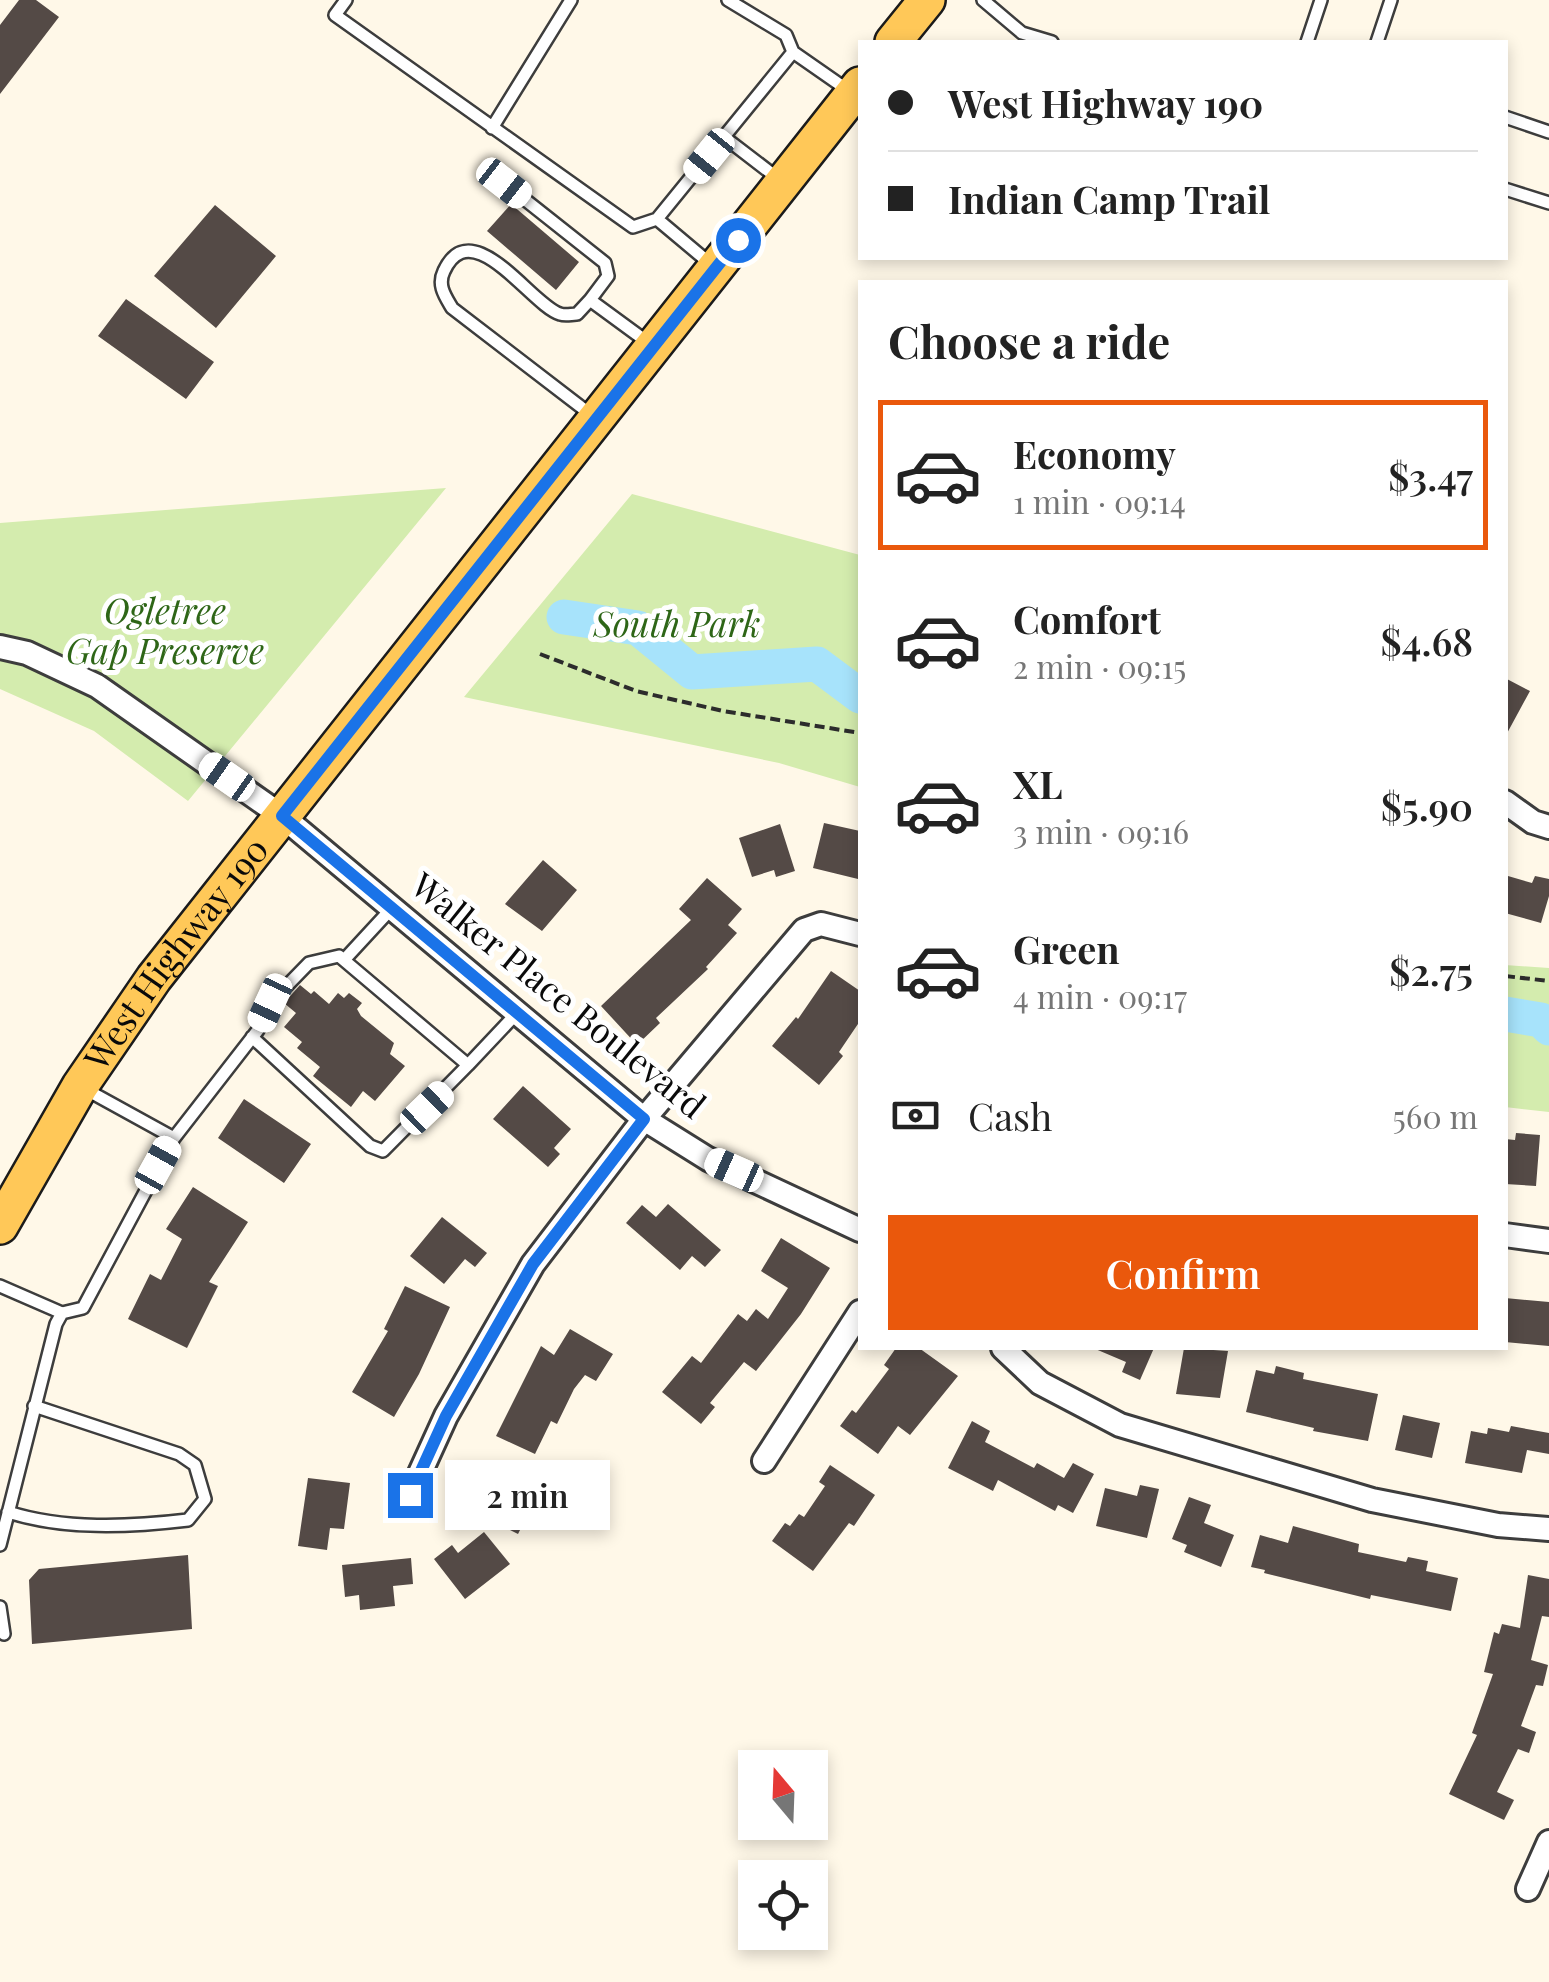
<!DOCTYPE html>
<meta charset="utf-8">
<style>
:root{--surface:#fff;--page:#f2f2f2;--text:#222;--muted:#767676;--line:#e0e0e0;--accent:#ea580c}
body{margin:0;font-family:"Playfair Display",serif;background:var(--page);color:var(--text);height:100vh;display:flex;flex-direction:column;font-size:38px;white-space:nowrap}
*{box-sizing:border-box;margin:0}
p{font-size:32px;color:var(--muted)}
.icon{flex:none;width:55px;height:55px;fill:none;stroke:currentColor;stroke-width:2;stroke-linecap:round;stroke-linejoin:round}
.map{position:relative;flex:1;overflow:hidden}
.sheet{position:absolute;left:858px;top:280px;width:650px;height:1070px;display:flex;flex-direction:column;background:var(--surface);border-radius:0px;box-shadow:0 5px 15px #0003}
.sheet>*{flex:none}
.guide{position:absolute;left:858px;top:40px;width:650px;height:220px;border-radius:0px;box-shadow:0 5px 15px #0003;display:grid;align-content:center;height:220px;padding:0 30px;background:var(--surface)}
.needle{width:65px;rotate:341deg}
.buttons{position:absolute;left:738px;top:1750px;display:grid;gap:20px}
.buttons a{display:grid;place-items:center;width:90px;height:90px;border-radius:0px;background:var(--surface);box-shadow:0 5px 15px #0003;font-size:50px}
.end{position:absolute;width:45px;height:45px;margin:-22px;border:12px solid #1a73e8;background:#fff;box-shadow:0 0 0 5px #fff}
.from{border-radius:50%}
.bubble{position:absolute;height:70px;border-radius:0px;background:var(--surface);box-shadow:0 5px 15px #0003;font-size:32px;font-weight:600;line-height:70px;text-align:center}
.car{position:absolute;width:30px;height:60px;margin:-30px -15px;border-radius:12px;box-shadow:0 0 8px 2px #0007;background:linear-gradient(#fff 24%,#345 0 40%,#fff 0 76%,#345 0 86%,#fff 0)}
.guide b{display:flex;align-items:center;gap:35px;height:95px;font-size:38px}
.guide b+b{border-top:2px solid var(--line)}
.guide i{width:25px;height:25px;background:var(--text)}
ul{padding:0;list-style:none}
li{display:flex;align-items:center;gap:30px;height:150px;margin:0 20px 15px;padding:0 10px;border:5px solid transparent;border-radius:0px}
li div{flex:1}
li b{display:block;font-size:38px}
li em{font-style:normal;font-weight:600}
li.active{border-color:var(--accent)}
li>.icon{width:90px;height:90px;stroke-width:1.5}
h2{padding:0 30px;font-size:45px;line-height:120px}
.pay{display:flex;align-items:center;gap:25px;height:110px;padding:0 30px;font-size:38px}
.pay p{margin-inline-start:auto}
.primary-button{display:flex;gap:20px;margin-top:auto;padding:20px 30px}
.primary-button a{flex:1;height:115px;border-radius:0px;background:var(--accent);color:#fff;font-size:40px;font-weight:600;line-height:115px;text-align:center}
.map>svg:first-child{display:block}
.green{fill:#d4ecae}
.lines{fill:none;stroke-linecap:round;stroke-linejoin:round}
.river{stroke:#a7e3fb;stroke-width:35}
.building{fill:#544a46}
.lane-casing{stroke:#3d3d3d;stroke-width:16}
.street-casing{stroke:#3d3d3d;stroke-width:28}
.primary-casing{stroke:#1b1b1b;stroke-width:40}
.path{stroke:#2c2c2c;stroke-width:4;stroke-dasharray:10 5;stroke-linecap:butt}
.lane{stroke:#fff;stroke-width:11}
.street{stroke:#fff;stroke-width:22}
.primary{stroke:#ffc858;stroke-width:35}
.route{stroke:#1a73e8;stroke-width:12}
.labels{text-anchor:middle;stroke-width:10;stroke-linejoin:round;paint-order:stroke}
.park-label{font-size:35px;font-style:italic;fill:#2e6617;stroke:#fff}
.street-label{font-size:35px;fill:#0a0a0a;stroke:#fff}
</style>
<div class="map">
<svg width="1549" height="1982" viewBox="0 0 1549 1982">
<rect width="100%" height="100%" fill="#fff8e8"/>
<path class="green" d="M446 488 188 801 94 731 0 689V523Z
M632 494 860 555V787L779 763 464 697Z
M1505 965 1549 968V1112L1505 1107Z"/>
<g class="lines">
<path class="river" d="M564 617 638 628 692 672 817 664 860 696
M1505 1014 1541 1020 1549 1028"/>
</g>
<path class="building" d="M19 0H36L59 17 0 94V25Z
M511 204 579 262 556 290 487 231Z
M215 205 276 256 216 328 154 276Z
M126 299 214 362 186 399 98 336Z
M1505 678 1530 691 1505 737Z
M824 823 860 831 858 879 813 868Z
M780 824 795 871 776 877 774 870 752 877 739 838Z
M543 860 577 890 542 931 505 904Z
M1508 876 1532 883 1535 876 1549 879V896L1541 923 1505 913Z
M707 878 742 909 728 925 737 933 706 967 708 969 656 1018 660 1023 637 1045 601 1006 691 920 679 909Z
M831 971 860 991V1021L839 1052 843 1056 819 1085 772 1046 796 1017 798 1019Z
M300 985 311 994 314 991 329 1004 338 993 344 998 349 993 362 1003 357 1009 361 1016 394 1043 390 1054 405 1066 375 1101 363 1091 351 1107 313 1076 320 1067 297 1048 302 1042 284 1027 296 1013 284 1003Z
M523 1086 571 1129 554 1148 560 1154 548 1167 493 1119Z
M244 1099 311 1144 284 1183 218 1138Z
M1516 1133 1540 1135 1536 1186 1505 1184V1139L1515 1140Z
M193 1187 248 1222 209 1282 218 1286 187 1348 128 1319 150 1274 161 1280 182 1239 166 1229Z
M668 1204 721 1250 705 1267 692 1256 680 1270 626 1223 642 1205 656 1217Z
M442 1217 487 1253 475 1267 465 1259 444 1284 410 1256Z
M781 1238 830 1268 801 1314 756 1371 744 1362 710 1403 715 1407 701 1424 662 1392 692 1356 701 1363 738 1314 747 1321 756 1309 768 1319 788 1288 761 1271Z
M405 1286 450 1307 419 1374 394 1417 352 1392 388 1331 384 1329Z
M1505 1298 1549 1302V1346L1505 1342Z
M570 1329 613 1354 596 1381 585 1375 574 1389 557 1424 551 1421 535 1454 496 1436 541 1346 554 1355Z
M896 1348H919L958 1376 910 1435 898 1426 878 1454 840 1426 852 1410 856 1413 889 1369 884 1365Z
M1093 1348H1154L1140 1380 1122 1372 1126 1362Z
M1184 1348 1228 1351 1220 1398 1176 1394Z
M1276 1366 1304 1373 1303 1379 1378 1394 1368 1441 1313 1431 1314 1428 1246 1412 1256 1370 1274 1374Z
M1403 1415 1440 1423 1432 1458 1395 1450Z
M972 1421 990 1431 985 1442 1034 1468 1037 1463 1064 1478 1073 1463 1094 1474 1073 1513 1058 1505 1055 1511 998 1480 993 1491 948 1468Z
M1511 1426 1549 1433V1454L1527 1450 1522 1473 1465 1463 1471 1431 1487 1434 1488 1428 1509 1432Z
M830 1465 875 1495 854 1526 849 1523 813 1571 772 1541 785 1523 790 1526 799 1514 804 1517 825 1486 819 1482Z
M497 1469 540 1490 518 1534 475 1513Z
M308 1478 350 1483 344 1529 330 1528 327 1550 298 1546Z
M1140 1485 1159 1489 1147 1538 1096 1526 1105 1488 1137 1496Z
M1189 1497 1211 1505 1204 1523 1234 1535 1221 1567 1184 1552 1187 1545 1172 1539Z
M1293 1526 1359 1544 1358 1552 1406 1562 1408 1557 1428 1561 1426 1571 1458 1578 1451 1611 1371 1595 1370 1599 1264 1573 1265 1570 1251 1567 1260 1535 1288 1543Z
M484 1532 510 1564 465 1599 434 1559 452 1545 458 1553Z
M188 1555 192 1629 32 1644 29 1580 39 1569Z
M411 1558 413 1584 393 1586 395 1606 360 1610 359 1595 345 1597 342 1565Z
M1528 1575 1549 1579V1617L1542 1616 1531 1660 1548 1665 1543 1686 1536 1685 1521 1726 1536 1732 1529 1753 1518 1749 1497 1792 1514 1800 1504 1820 1449 1794 1477 1735 1472 1733 1493 1674 1484 1672 1494 1632 1499 1634 1502 1624 1520 1628Z"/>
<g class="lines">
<defs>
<path id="lane" d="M346 0 335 15 633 227 657 219
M728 0 786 35 793 52
M983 0 1022 33 1052 42
M1307 42 1321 0
M1377 42 1391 0
M1505 117 1549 132
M492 128 571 0
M724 137 780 180
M504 183 605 263 608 276 590 300 650 344
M1505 189 1549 203
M713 266 657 219 793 52 849 91
M590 300 577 314C571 314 566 316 560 314 532 306 472 211 444 271 437 285 445 296 452 308L594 417
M344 960 392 908
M468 1065 517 1013
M174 1138 258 1030 270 1003 309 963 339 956 468 1065 383 1151 370 1146 252 1037
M0 1286 62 1313 56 1324 0 1545
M62 1313 83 1308 174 1138 85 1089
M8 1512C64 1530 129 1527 188 1520L205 1499 195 1465 179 1454 34 1406
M0 1607 4 1634"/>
<path id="street" d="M0 647 27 653 97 686 282 816 644 1119 708 1159 860 1230
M1505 802 1533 822 1549 827
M1505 1235 1549 1241
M1003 1348 1040 1383 1120 1425 1372 1500 1498 1525 1549 1529
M764 1461 860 1312
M410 1495 446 1416 533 1264 644 1119 804 930 821 924 860 934
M1528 1889 1549 1842"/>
<g id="primary">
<path d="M893 42 927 0"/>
<path id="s1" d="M0 1226 80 1086 154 978 860 85"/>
</g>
</defs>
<use href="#lane" class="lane-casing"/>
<use href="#street" class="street-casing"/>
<use href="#primary" class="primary-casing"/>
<path class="path" d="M540 654 636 691 723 711 860 733
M1505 976 1549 981"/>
<use href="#lane" class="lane"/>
<use href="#street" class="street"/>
<use href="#primary" class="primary"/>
</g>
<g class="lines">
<path class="route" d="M410 1495 446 1416 533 1264 644 1119 282 816 738 240"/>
</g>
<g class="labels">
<g class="park-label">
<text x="165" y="624">Ogletree<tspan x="165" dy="40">Gap Preserve</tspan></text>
<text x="677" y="637">South Park</text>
</g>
<g class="street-label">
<text dy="12" stroke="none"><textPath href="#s1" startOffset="325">West Highway 190</textPath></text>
<text transform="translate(558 996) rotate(39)" y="12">Walker Place Boulevard</text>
</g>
</g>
</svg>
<div class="buttons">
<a><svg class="needle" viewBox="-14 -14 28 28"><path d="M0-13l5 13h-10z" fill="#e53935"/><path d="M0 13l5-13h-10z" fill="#767676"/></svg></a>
<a><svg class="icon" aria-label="locate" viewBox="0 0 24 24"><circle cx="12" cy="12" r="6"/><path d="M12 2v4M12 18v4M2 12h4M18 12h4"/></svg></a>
</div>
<i class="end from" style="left:738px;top:240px"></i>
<i class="end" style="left:410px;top:1495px"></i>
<div class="bubble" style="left:445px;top:1460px;width:165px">2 min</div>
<i class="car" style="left:709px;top:156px;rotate:219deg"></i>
<i class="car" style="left:504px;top:183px;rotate:128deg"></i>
<i class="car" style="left:227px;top:777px;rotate:305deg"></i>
<i class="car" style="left:270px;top:1003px;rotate:205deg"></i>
<i class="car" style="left:427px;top:1108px;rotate:46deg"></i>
<i class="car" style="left:158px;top:1165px;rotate:29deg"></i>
<i class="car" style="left:734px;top:1170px;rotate:294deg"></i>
<div class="guide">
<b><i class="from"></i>West Highway 190</b>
<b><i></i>Indian Camp Trail</b>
</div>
<section class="sheet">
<h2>Choose a ride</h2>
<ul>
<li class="active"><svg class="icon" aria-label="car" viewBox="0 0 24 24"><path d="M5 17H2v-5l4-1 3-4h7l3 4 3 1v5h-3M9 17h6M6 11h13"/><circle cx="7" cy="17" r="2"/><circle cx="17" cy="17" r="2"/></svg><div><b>Economy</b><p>1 min · 09:14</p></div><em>$3.47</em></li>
<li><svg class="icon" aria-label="car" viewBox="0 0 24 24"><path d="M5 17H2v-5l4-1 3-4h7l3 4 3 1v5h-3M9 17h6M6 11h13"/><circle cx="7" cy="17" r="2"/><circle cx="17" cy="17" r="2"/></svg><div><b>Comfort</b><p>2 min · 09:15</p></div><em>$4.68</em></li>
<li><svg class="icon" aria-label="car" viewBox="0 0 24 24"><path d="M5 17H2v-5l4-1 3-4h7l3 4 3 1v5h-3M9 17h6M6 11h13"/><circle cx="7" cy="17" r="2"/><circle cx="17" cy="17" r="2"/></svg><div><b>XL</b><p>3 min · 09:16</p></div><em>$5.90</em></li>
<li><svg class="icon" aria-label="car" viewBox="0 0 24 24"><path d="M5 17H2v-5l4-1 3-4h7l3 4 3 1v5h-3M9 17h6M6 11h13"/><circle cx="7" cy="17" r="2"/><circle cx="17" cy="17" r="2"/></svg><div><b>Green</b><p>4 min · 09:17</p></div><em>$2.75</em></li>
</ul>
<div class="pay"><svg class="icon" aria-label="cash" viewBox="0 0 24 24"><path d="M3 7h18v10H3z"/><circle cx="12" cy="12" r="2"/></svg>Cash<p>560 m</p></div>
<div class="primary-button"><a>Confirm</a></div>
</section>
</div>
